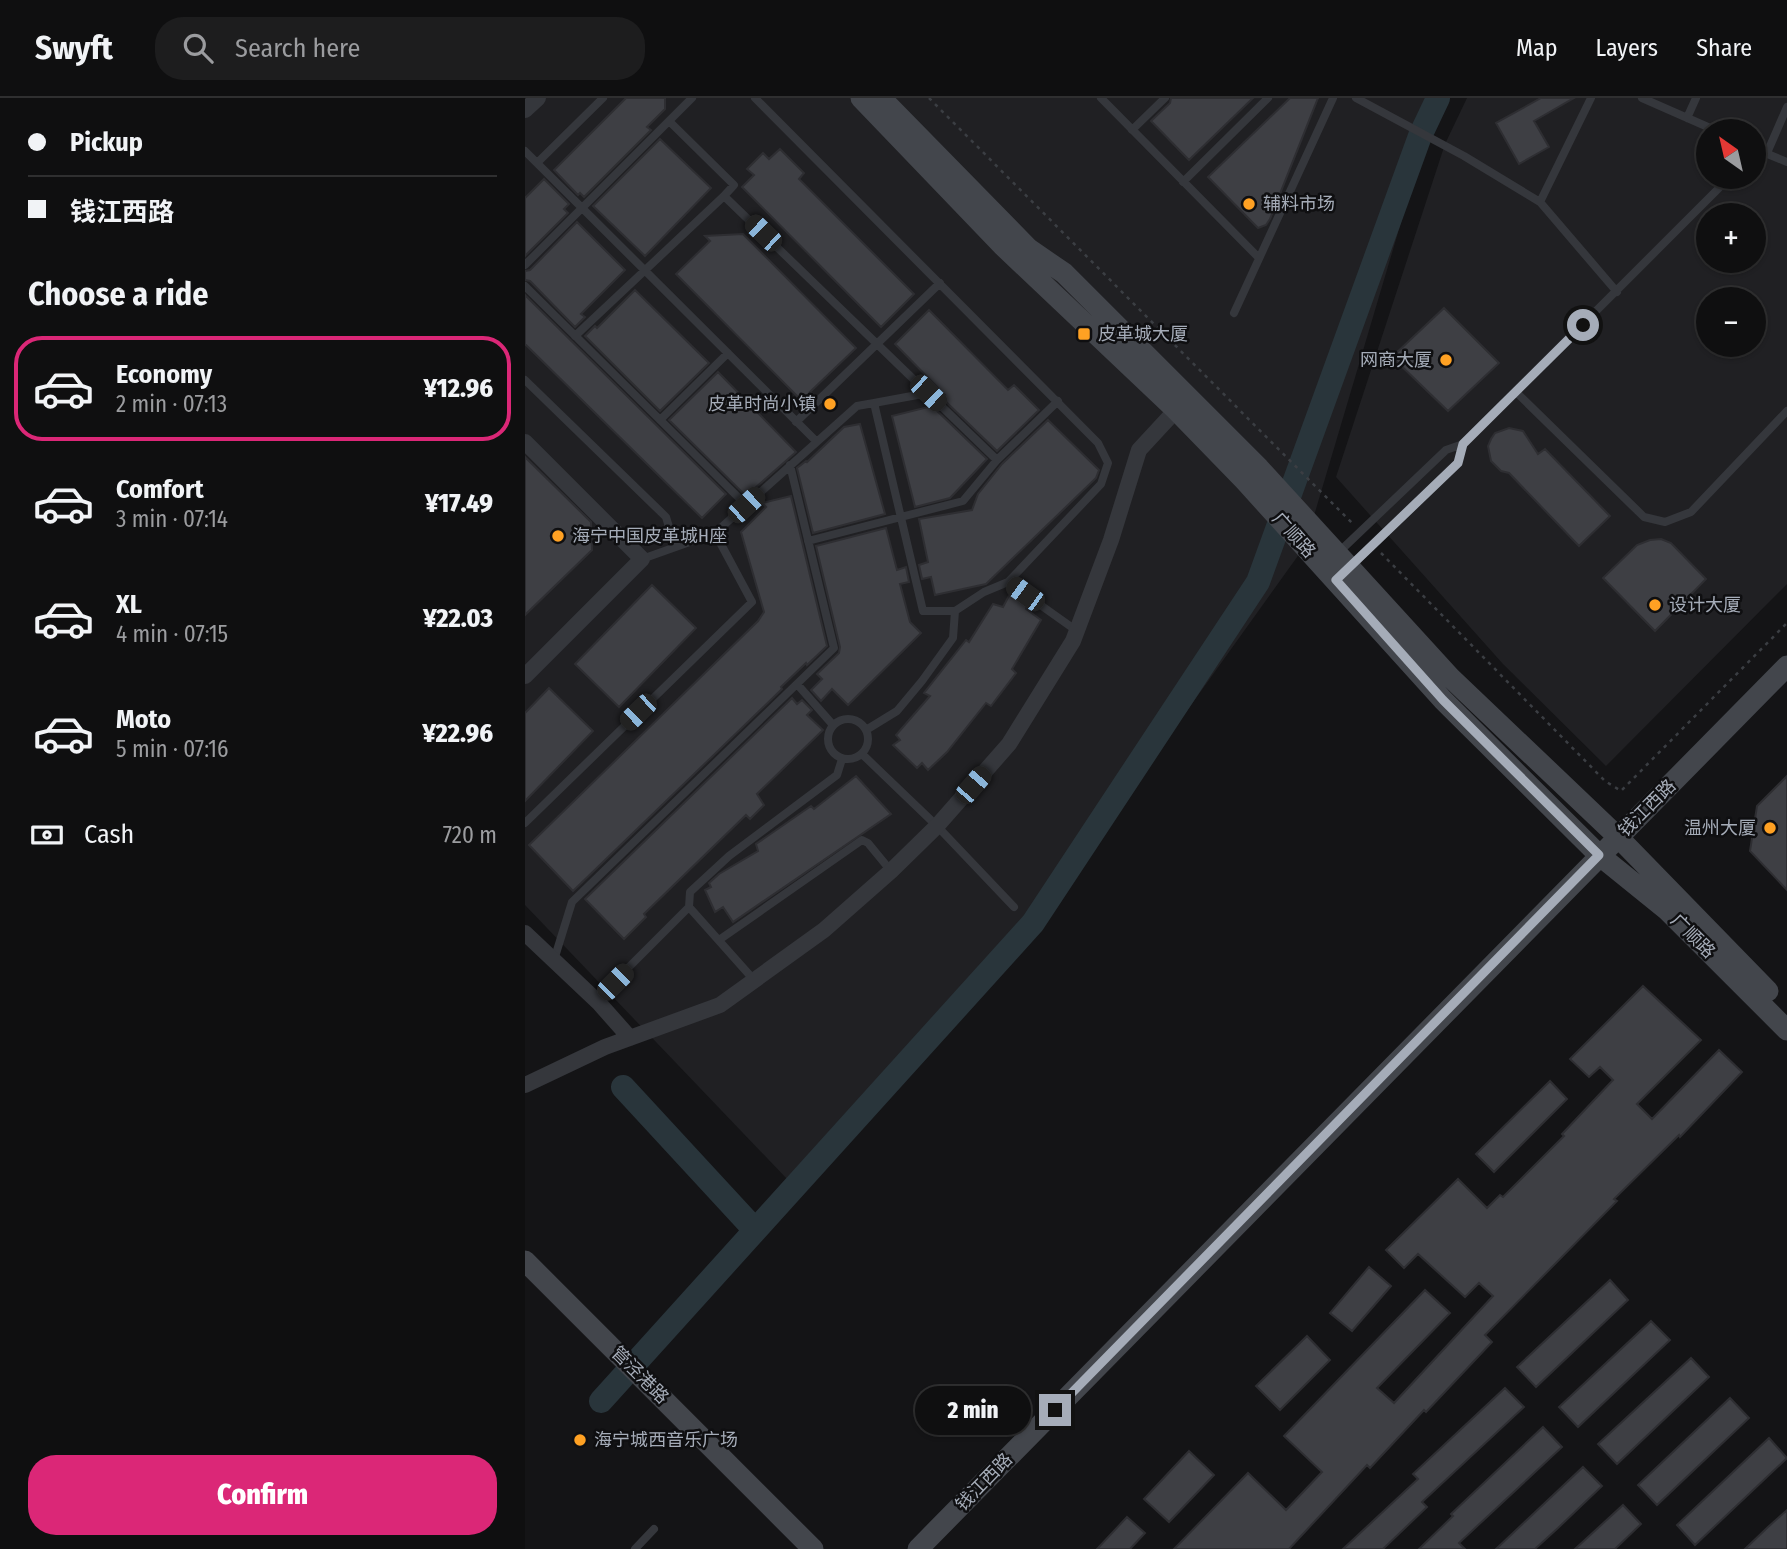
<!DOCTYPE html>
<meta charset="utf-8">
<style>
:root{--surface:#0f0f10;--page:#1d1d1e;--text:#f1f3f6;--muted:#9b9c9f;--line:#2f2f30;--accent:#db2777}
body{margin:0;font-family:"Fira Sans Condensed","Noto Sans SC",sans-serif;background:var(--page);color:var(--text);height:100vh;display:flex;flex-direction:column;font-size:26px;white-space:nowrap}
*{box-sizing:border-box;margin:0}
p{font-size:23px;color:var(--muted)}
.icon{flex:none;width:38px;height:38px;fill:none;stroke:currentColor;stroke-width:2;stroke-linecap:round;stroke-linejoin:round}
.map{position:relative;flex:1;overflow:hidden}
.side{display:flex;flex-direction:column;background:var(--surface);width:525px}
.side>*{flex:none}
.hud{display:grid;align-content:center;height:154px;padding:0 28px;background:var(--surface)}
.needle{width:46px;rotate:326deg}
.controls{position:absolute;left:1171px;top:21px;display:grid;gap:14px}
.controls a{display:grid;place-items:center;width:70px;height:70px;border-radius:50%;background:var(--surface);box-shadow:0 2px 5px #0004,0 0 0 2px var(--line);font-size:35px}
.end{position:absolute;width:32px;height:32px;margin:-16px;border:9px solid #a5acb8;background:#111;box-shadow:0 0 0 4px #111}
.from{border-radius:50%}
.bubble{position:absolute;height:49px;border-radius:24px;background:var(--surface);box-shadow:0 2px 5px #0004,0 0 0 2px var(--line);font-size:23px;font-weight:800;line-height:49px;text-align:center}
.car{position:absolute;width:21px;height:42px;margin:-21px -10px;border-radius:9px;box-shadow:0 0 5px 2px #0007;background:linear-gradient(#222 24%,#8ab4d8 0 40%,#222 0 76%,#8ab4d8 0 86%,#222 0)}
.hud b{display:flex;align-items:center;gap:24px;height:66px;font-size:26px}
.hud b+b{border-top:2px solid var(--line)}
.hud i{width:18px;height:18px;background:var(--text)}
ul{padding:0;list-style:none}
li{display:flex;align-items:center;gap:21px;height:105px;margin:0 14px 10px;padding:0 14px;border:4px solid transparent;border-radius:28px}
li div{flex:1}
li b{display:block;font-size:26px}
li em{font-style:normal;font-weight:800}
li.on{border-color:var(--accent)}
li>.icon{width:63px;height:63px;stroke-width:1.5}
h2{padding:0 28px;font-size:32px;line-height:84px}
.pay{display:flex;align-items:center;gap:18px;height:77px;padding:0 28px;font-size:26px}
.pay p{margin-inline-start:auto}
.primary-button{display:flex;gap:14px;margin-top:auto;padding:14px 28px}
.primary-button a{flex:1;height:80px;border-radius:28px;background:var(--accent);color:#fff;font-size:28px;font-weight:800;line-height:80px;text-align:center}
header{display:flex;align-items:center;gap:42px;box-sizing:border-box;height:98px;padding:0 35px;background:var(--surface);border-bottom:2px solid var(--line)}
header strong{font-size:33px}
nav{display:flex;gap:38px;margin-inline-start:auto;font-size:24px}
.search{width:490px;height:63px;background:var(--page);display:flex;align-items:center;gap:18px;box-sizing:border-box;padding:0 24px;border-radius:28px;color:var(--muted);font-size:26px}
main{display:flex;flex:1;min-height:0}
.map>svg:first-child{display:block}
.built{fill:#202023;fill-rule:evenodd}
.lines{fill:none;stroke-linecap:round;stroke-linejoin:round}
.river{stroke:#29353b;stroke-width:24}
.building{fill:#3e3f44;stroke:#2e2e32;stroke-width:2}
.path{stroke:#3b3e43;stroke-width:2.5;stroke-dasharray:3.5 5;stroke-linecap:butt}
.lane{stroke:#35373c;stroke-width:8}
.street{stroke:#35373c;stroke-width:16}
.secondary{stroke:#43464c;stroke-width:21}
.route{stroke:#a5acb8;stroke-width:9}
.poi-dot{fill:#ffa123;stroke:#0f0f11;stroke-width:2.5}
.labels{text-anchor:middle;stroke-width:5;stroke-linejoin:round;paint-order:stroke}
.poi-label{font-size:18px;fill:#a5acb8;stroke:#0f0f11;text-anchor:start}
.street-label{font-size:18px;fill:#a5acb8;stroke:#0f0f11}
</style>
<header>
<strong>Swyft</strong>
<div class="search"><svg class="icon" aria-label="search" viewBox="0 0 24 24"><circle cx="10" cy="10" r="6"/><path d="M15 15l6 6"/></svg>Search here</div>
<nav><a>Map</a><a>Layers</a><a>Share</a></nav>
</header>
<main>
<section class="side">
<div class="hud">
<b><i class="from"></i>Pickup</b>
<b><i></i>钱江西路</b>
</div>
<h2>Choose a ride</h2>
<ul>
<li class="on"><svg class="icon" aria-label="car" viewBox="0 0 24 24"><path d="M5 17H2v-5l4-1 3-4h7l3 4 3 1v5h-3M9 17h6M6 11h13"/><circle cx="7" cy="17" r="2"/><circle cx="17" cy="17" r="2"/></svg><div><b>Economy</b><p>2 min · 07:13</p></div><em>¥12.96</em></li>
<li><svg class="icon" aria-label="car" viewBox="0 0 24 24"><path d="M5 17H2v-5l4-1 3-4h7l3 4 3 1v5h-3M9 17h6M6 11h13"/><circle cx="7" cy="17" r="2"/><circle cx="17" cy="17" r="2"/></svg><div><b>Comfort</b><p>3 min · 07:14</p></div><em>¥17.49</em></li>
<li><svg class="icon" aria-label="car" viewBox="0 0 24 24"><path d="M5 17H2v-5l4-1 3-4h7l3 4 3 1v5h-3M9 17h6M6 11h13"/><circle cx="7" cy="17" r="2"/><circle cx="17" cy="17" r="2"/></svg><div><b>XL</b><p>4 min · 07:15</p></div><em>¥22.03</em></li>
<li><svg class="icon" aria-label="car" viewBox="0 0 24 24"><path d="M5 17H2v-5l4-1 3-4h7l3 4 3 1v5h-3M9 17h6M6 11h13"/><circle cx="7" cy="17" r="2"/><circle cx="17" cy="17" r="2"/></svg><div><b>Moto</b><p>5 min · 07:16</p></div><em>¥22.96</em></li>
</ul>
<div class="pay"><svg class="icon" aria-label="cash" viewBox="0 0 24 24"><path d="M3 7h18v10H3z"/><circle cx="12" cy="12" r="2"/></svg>Cash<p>720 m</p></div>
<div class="primary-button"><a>Confirm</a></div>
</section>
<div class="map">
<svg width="1262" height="1451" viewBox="0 0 1262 1451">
<rect width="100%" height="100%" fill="#141416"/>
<path class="built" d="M0 0H913L780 448 517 815 263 1082 0 807Z
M942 0H1262V486L1081 668 978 566 811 379 920 46ZM1183 33H1228V79H1183ZM1183 117H1228V163H1183ZM1183 201H1228V247H1183Z"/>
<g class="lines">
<path class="river" d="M98 989 230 1132
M76 1303 508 825 733 484 895 38 913 0"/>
</g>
<path class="building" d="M101 0H140V11L122 29 126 32 59 99 55 95 53 97 29 72Z
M646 0H728L664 62 626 23 645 5Z
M765 0H793L745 121 741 127 733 130 683 79Z
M1016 0H1049L1009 23 1024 49 994 66 971 25Z
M135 41 186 90 120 158 68 108Z
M255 51 279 75 274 81 389 196 356 229 217 89 229 77 222 71 238 55 244 61Z
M19 81 44 106 39 111 43 115 0 158V100Z
M52 124 100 172 56 216 60 219 50 229 5 183 0 182V173L5 172Z
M218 136 331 250 285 294 289 297 280 306 151 176 185 143 180 138Z
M110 192 184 265 135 313 60 238 70 228 72 230Z
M0 197 201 396 177 420 0 246Z
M919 210 974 265 923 313 867 259Z
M404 212 483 292 489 287 514 312 472 353 417 300 420 297 370 246Z
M193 274 271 354 221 398 144 322Z
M407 308 462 361 425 400 390 409 367 318Z
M523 322 574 372 571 380 461 486 410 497 406 479 397 481 394 467 403 464 394 421 447 412 453 396 477 366Z
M335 326 360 416 288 435 272 370 281 363 282 364 319 329Z
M984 330 998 333 1013 356 1020 351 1085 418 1054 448 984 375 976 373 966 363 963 348 966 341 970 335Z
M0 359 66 424 67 452 0 517Z
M266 398 302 548 282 567 281 565 256 589 257 591 48 793 4 747 233 523 239 514 216 434 241 409 237 405Z
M361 430 372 472 381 469 384 484 375 486 385 524 396 535 323 607 307 591 296 603 286 592 297 581 292 576 314 555 315 549 291 448Z
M1136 441 1146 445 1181 481 1130 533 1078 480 1112 447 1125 442Z
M127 487 171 530 94 609 50 566Z
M486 494 503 506 501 511 516 522 487 571 491 575 466 608 461 605 422 654 403 672 397 665 392 670 368 647 375 642 371 637 405 598 399 595 441 542 444 544 468 506 478 509Z
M24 590 68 633 0 703V615Z
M267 600 272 606 277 602 287 612 282 617 298 632 232 696 239 707 225 721 221 717 119 816 121 819 99 841 60 801Z
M331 678 366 716 208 824 198 809 190 814 180 792 186 789 184 785 194 776 233 753 231 746 286 708 289 711Z
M1262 678V792L1225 753 1232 708Z
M1118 888 1176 942 1112 1006 1127 1021 1194 952 1217 974 1155 1039 1154 1037 1089 1101 1092 1103 960 1237 967 1244 901 1314 899 1312 845 1370 842 1367 764 1451H649L723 1375 761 1412 797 1374 759 1338 900 1192 925 1215 852 1290 869 1305 968 1198 954 1185 940 1199 893 1156 879 1170 861 1152 933 1081 962 1110 975 1097 978 1099 1039 1038 1037 1036 1088 982 1075 969 1064 979 1045 961Z
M1025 983 1042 1001 969 1074 951 1056Z
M844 1169 866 1188 827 1233 805 1215Z
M1085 1182 1103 1202 1011 1289 992 1269Z
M1126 1223 1145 1242 1053 1329 1034 1309Z
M782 1238 805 1262 755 1312 731 1288Z
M1166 1260 1184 1279 1092 1366 1073 1346Z
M980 1290 999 1309 897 1404 902 1409 858 1451H818L893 1381 888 1376Z
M1205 1300 1224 1320 1132 1407 1113 1387Z
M1018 1329 1037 1349 934 1445 940 1451H894L928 1418 926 1416Z
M1244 1340 1262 1360 1170 1447 1152 1427Z
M664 1353 689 1377 644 1424 619 1401Z
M1058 1369 1077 1388 1033 1430 1010 1451H971Z
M1098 1407 1116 1426 1090 1451H1050Z
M1262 1412V1451H1220L1243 1429Z
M602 1419 620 1435 605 1451H572Z"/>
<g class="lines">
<path class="path" d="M404 0 827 425
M856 455 1080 683 1096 693 1262 525"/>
<path class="lane" d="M230 0 573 345 583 365 576 386 483 484
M576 0 734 160
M831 0 939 58 1015 104 1092 194
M1117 0 1192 33
M1162 20 1171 0
M144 23 209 87 199 98 472 362
M607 32 640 0
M1228 50 1262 64
M0 53 291 343
M1242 55 1262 9
M12 65 78 0
M658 84 743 0
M1015 104 1066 0
M0 167 167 0
M0 188 221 407
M709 215 808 0
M50 238 199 98
M0 282 141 419 150 449
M991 294 1119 419 1140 424 1166 414 1262 313
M349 305 403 295
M135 322 203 255
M271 324 415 185
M283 443 438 403 472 362 533 303
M814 454 921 352 938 346 1205 79
M117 461 190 435 332 308 349 305 398 513H430L459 494 483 484 552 533
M826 468 933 365 938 346
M272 586 308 627
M303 641a20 20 0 1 1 40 0a20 20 0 1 1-40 0Z
M341 632 372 613 397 583 428 540 430 513
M337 656 412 728 489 809
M0 725 227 504 190 435
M164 809 229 882
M194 842 337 742 343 745 366 773
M29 862 47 804 309 550 265 367
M71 902 164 809 165 794 204 758 312 677 317 661
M110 1451 129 1431"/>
<path class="street" d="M0 12 13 0
M0 344 117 461 0 578
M0 835 74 905 105 940
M0 987 80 949 195 907 299 832 366 773 412 728 484 646 548 543 586 442 614 352 651 312"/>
<path class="secondary" d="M336 0 478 148 651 312 720 383 918 602 1074 757 1142 812 1262 932
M356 0 504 151 539 175 734 370 925 579 1093 739 1243 893
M0 1163 288 1451
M393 1451 1262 568"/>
</g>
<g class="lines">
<path class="route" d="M530 1312 1074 757 918 602 811 482 933 365 938 346 1058 227"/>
</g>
<g class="poi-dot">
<circle cx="724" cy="106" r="7"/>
<rect x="552" y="229" width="14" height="14" rx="3.5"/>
<circle cx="921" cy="262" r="7"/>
<circle cx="305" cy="306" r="7"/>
<circle cx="33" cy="438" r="7"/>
<circle cx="1130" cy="507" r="7"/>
<circle cx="1245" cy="730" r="7"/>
<circle cx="55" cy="1342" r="7"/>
</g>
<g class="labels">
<g class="poi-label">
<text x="738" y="112">辅料市场</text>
<text x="573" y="242">皮革城大厦</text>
<text x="907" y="268" text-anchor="end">网商大厦</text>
<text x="291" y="312" text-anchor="end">皮革时尚小镇</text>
<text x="47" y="444">海宁中国皮革城H座</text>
<text x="1144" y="513">设计大厦</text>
<text x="1231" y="736" text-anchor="end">温州大厦</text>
<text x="69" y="1348">海宁城西音乐广场</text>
</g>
<g class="street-label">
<text transform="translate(769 437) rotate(48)" y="6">广顺路</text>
<text transform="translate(1122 710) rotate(-45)" y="6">钱江西路</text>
<text transform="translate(1168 838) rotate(45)" y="6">广顺路</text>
<text transform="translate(115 1277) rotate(45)" y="6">管泾港路</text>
<text transform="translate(459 1384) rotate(-46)" y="6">钱江西路</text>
</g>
</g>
</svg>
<div class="controls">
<a><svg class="needle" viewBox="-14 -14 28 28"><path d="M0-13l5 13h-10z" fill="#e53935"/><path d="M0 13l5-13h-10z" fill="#9b9c9f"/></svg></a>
<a>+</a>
<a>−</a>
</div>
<i class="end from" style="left:1058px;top:227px"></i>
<i class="end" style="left:530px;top:1312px"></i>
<div class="bubble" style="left:390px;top:1288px;width:116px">2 min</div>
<i class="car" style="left:238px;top:135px;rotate:314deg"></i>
<i class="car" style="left:403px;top:295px;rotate:134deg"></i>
<i class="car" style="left:221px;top:407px;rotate:47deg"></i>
<i class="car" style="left:500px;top:496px;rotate:306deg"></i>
<i class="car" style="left:113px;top:614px;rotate:226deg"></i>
<i class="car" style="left:448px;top:687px;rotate:41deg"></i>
<i class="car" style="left:90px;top:884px;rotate:45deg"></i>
</div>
</main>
